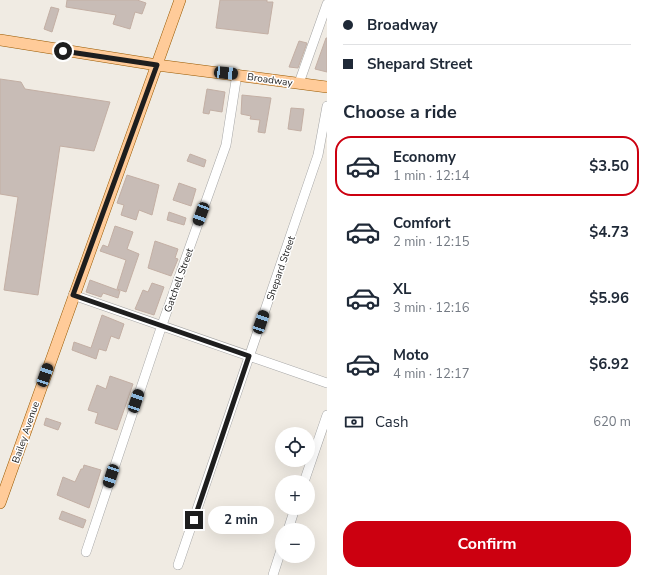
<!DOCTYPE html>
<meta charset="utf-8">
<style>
:root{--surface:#fff;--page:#f2f2f3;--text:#1f2937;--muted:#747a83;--line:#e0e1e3;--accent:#cc0010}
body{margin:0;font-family:"Nunito Sans",sans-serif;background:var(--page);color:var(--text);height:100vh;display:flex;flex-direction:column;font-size:15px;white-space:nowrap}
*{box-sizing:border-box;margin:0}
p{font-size:13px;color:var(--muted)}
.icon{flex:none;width:22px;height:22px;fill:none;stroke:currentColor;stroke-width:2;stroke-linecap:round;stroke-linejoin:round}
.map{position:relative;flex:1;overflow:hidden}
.panel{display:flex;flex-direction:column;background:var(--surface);width:320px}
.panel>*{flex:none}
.hud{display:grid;align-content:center;height:88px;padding:0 16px;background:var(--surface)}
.fabs{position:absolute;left:275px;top:427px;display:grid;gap:8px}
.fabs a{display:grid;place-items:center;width:40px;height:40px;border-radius:50%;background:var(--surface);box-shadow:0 4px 16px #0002;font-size:20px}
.end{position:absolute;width:18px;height:18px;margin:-9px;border:5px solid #1e1e1e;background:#fff;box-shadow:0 0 0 2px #fff}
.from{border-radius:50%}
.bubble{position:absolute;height:28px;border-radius:14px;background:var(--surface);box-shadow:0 4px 16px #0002;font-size:13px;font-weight:700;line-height:28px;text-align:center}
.car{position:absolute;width:12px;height:24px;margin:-12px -6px;border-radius:5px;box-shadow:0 0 3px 1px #0007;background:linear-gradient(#222 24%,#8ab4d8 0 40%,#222 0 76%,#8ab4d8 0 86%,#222 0)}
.hud b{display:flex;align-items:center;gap:14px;height:38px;font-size:15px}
.hud b+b{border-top:1px solid var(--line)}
.hud i{width:10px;height:10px;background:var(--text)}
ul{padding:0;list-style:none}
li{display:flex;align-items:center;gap:12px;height:60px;margin:0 8px 6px;padding:0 8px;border:2px solid transparent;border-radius:16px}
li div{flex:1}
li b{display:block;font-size:15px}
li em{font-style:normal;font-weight:700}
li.active{border-color:var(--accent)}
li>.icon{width:36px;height:36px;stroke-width:1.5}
h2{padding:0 16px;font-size:18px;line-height:48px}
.pay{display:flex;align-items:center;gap:10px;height:44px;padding:0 16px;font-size:15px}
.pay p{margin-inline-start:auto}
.action{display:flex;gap:8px;margin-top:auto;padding:8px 16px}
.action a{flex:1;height:46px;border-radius:16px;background:var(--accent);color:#fff;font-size:16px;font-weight:700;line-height:46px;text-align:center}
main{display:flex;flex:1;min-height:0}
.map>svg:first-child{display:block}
.building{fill:#c8bcb6;stroke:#c3afa4}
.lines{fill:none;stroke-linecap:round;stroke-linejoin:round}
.minor-casing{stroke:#a5a5a5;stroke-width:10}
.major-casing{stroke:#985900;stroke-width:12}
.minor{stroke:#fff;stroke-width:9}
.major{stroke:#ffcb99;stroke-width:11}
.route{stroke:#1e1e1e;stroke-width:5}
.labels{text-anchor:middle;stroke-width:3;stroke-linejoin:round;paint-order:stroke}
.street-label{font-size:10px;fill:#1e1e1e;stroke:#fff}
</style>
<main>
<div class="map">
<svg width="327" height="575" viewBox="0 0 327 575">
<rect width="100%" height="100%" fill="#f0ebe3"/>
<path class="building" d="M67 0H137L146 3 142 14 135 12 130 29 113 24 116 15 66 7Z
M220 0H267V2H273L268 34 216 28Z
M51 7 59 9 52 32 44 29Z
M326 38H327V72L315 69Z
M299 41 307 43 298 68 289 67Z
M0 79 21 82 25 89 110 102 94 151 60 146 38 295 4 290 18 197 0 194Z
M207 89 225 92 222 112 210 110 209 114 203 113Z
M242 95 271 98 265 133 258 132 260 120 250 119 251 116 241 114Z
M291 108 304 109 301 131 288 129Z
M190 154 206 160 204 167 187 161Z
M127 175 159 185 152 215 139 210 136 220 121 215 124 205 117 203Z
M179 183 196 189 191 206 173 200Z
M169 212 186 218 184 225 167 220Z
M115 226 133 232 127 249 139 254 126 292 117 289 126 260 100 251 103 245 108 247Z
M155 241 178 249 175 258 178 259 171 276 148 268Z
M90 280 120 291 118 298 103 293 101 297 86 292Z
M152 283 164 287 154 315 135 309 143 290 148 292Z
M102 315 124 324 119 339 111 336 106 351 99 349 96 359 72 350 74 342 91 348Z
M110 376 133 384 117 430 95 423 98 413 88 410 97 385 106 389Z
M46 418 61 423 58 430 44 425Z
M84 465 101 470 89 508 57 495 63 477 75 482 81 469H83Z
M62 511 86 520 83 528 59 519Z"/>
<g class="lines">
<defs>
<path id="minor" d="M299 83 327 4
M73 295 327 383
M304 482 327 415
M288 530 295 508
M86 552 162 325 226 145 237 74
M178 565 318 155 327 106
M273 575 282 547"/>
<path id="major" d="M0 40 157 65 327 87
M0 503 180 0"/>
</defs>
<use href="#minor" class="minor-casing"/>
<use href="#major" class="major-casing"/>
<use href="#minor" class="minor"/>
<use href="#major" class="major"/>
</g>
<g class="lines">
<path class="route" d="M63 51 157 65 73 295 249 356 194 520"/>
</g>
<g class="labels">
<g class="street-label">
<text transform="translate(270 79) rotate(8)" y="4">Broadway</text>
<text transform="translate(280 268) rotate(-71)" y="4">Shepard Street</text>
<text transform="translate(178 280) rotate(-70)" y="4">Gatchell Street</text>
<text transform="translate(25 432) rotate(-71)" y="4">Bailey Avenue</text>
</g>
</g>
</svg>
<div class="fabs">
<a><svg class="icon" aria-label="locate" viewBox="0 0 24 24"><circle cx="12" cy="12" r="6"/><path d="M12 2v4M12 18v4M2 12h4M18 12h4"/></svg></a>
<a>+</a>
<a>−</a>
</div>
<i class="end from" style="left:63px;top:51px"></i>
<i class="end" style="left:194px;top:520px"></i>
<div class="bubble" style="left:208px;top:506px;width:66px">2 min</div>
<i class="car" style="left:226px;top:73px;rotate:96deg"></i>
<i class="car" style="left:201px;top:214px;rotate:200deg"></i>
<i class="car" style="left:261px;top:322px;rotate:19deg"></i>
<i class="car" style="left:45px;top:375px;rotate:19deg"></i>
<i class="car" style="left:136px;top:401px;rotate:18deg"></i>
<i class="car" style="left:111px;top:476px;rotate:198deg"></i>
</div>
<section class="panel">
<div class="hud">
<b><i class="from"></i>Broadway</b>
<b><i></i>Shepard Street</b>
</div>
<h2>Choose a ride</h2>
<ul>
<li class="active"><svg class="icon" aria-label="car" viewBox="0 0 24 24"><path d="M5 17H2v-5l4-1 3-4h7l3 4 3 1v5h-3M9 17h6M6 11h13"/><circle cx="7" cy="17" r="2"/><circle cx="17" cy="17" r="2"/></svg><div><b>Economy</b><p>1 min · 12:14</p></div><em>$3.50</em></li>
<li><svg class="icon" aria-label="car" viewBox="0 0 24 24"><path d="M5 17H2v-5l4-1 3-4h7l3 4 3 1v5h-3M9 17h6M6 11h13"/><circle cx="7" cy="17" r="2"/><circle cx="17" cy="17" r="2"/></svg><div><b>Comfort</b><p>2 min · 12:15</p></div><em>$4.73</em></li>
<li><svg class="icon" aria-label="car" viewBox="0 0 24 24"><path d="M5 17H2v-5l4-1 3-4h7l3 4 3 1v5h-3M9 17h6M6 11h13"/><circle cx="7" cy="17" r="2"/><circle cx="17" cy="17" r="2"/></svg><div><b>XL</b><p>3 min · 12:16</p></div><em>$5.96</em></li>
<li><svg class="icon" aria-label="car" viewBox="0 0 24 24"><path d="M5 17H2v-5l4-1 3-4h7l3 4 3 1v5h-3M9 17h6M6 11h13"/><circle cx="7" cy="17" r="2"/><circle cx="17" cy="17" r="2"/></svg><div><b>Moto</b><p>4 min · 12:17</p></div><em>$6.92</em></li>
</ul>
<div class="pay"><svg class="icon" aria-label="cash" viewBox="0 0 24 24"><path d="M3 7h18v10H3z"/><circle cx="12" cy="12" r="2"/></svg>Cash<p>620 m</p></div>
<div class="action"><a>Confirm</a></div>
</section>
</main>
